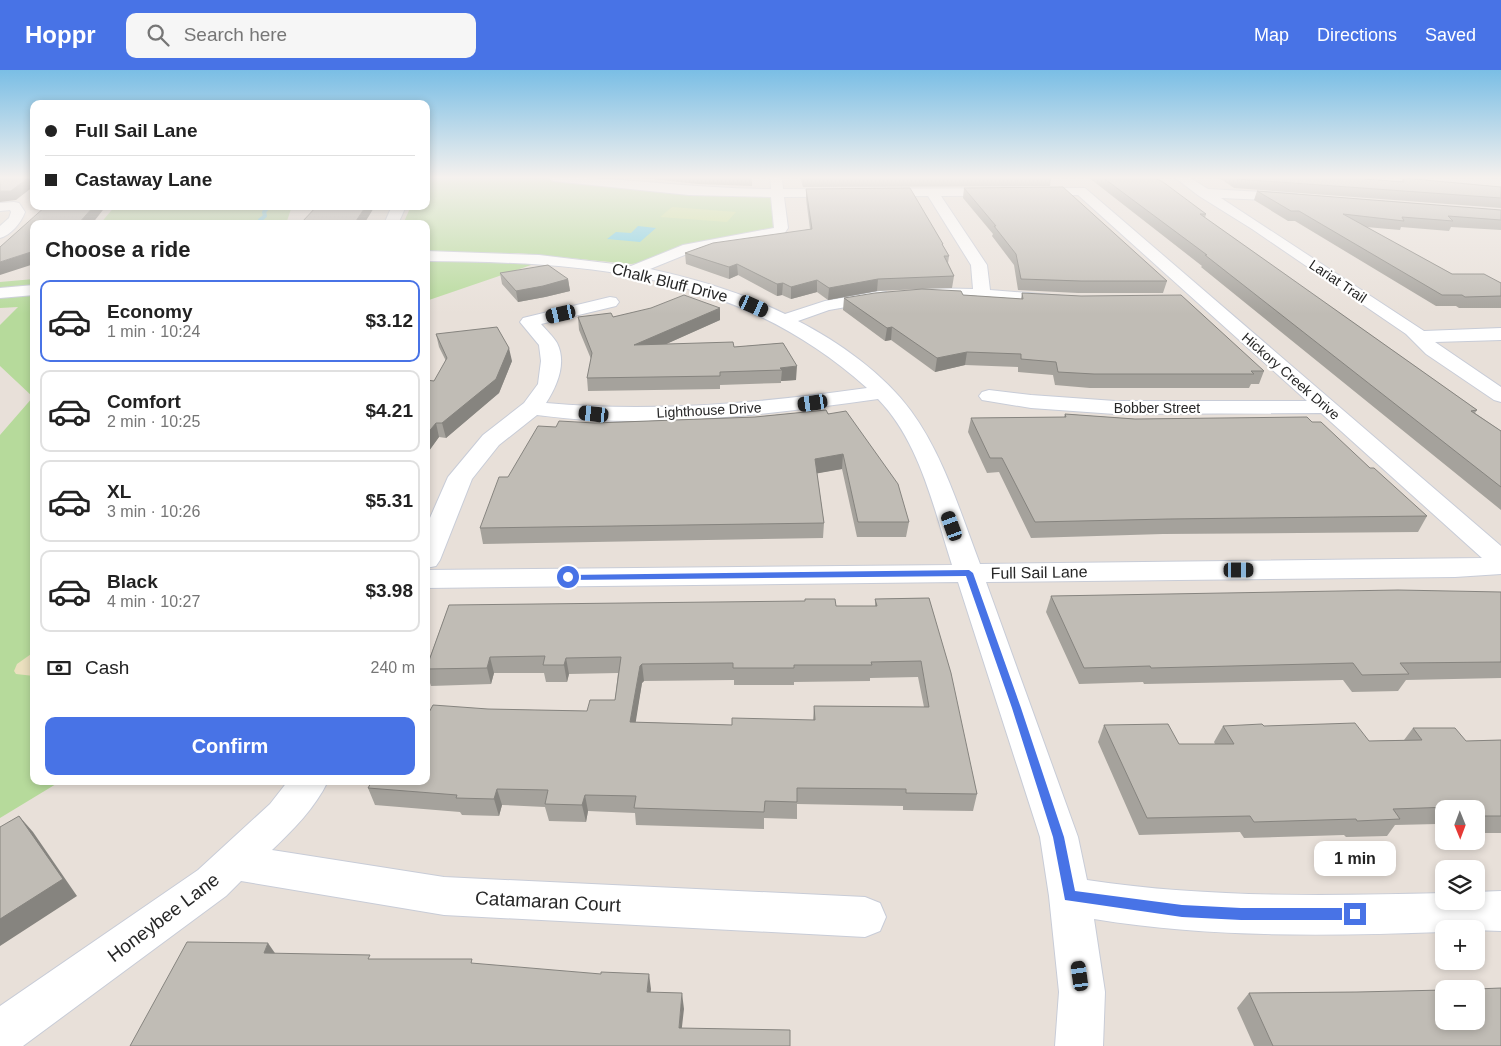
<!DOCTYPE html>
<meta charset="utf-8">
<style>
:root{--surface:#fff;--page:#f6f6f6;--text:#222;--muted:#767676;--line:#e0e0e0;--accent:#4873e6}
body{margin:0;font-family:Helvetica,sans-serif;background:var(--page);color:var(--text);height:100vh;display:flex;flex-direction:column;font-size:19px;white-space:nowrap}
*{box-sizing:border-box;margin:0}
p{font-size:16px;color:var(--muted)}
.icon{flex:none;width:28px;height:28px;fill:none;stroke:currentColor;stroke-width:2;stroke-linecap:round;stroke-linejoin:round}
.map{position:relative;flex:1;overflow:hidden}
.sheet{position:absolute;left:30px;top:150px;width:400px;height:565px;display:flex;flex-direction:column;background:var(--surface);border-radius:10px;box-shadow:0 2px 8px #0003}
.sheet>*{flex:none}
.top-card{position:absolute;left:30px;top:30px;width:400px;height:110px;border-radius:10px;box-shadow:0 2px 8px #0003;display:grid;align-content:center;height:110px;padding:0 15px;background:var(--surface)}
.needle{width:32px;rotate:179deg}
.tools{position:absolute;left:1435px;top:730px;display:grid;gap:10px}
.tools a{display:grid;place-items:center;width:50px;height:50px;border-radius:10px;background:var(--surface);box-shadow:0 2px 8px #0003;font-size:25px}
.end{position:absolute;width:22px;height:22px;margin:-11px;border:6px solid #4873e6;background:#fff;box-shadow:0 0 0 2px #fff}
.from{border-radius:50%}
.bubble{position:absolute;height:35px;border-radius:10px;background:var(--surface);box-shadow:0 2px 8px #0003;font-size:16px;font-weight:800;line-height:35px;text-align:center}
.car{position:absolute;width:15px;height:30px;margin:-15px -8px;border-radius:6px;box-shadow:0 0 4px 1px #0007;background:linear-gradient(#222 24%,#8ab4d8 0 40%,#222 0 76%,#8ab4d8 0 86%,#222 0)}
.top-card b{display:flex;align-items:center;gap:18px;height:48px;font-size:19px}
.top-card b+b{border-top:1px solid var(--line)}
.top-card i{width:12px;height:12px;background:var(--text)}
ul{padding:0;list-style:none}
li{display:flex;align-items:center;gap:15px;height:82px;margin:0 10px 8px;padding:0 5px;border:2px solid var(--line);border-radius:10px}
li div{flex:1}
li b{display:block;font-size:19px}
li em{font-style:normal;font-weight:800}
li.selected{border-color:var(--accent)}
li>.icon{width:45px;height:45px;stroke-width:1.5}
h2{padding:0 15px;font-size:22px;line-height:60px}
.pay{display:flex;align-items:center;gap:12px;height:55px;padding:0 15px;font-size:19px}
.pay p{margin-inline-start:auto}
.cta{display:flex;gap:10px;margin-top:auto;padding:10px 15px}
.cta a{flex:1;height:58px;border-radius:10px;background:var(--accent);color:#fff;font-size:20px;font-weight:800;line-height:58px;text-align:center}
header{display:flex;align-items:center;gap:30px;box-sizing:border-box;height:70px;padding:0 25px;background:var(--accent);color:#fff}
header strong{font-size:24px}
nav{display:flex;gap:28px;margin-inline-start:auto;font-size:18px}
.search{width:350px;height:45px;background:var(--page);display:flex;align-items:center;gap:12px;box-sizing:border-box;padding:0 18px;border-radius:10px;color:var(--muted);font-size:19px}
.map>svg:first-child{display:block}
.green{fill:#b6da9b}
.sand{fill:#ebe0bf}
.pitch{fill:#c8e097}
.water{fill:#76cee1}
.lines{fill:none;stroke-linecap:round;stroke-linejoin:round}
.stream{stroke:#76cee1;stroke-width:4}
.minor-casing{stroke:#c8ccd7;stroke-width:2}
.minor{fill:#fff;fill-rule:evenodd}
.wall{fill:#a5a29c;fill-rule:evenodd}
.shaded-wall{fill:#86847f}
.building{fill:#c0bcb5;stroke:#86847f;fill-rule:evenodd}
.route{fill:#4873e6}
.labels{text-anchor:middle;stroke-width:4.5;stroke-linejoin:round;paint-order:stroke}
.far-street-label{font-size:14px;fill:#272727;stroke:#fff}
.street-label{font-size:16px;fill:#272727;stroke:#fff}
.near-street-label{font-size:19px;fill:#272727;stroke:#fff}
</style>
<header>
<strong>Hoppr</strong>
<div class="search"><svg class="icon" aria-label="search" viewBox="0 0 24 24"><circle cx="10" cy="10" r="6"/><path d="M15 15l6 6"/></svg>Search here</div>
<nav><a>Map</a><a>Directions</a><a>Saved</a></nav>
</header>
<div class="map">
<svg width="1501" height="976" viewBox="0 0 1501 976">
<rect width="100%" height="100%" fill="#e8e0d9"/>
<path class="green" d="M429 107H538L680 122 766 126 771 128 773 158 771 160 672 179 639 193 631 194 518 183 426 182V154H403L411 136H426V110Z
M115 136H292L286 154H100Z
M426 190H436L534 194 429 230 426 233Z
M34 209V711H61L0 748V365L33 327 0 296V255L18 237 0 238V212Z"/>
<path class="sand" d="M34 582V606L16 604 14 601 17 594Z"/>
<path class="pitch" d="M672 137 736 142 727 152 660 147Z"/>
<path class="water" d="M638 156 656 158 640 172 607 169 616 162 631 163Z"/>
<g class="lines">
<path class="stream" d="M260 154 262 151 260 150 265 146 264 142 269 136"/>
<defs>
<path id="minor" d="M547 107C622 107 695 119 771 119L770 107H782L783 119 1085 118 1501 476V504L1455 507 986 512 1078 767 1087 810C1206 828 1324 826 1444 823V831H1476V822L1501 821V861L1444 859V862C1326 866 1210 868 1094 849L1105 922 1103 976H1055L1059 922 1049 826 1040 767 958 512 426 518V500L952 495C934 439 920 372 878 329 785 342 688 355 594 350 575 350 556 347 537 345L499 375 472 409 440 490 436 496 426 498V457L448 407 483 365 524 333 538 314 541 291 539 275 520 252 523 248 610 227 616 228 619 232 616 236 541 254C546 260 553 266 557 273 567 293 557 316 546 333 653 343 761 333 867 318 739 203 591 192 426 191V181L539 185 631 196 683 175 774 158 771 127 689 125 553 111ZM1078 125 1307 331H1115L1031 325 989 320 982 322 979 326 982 330 1031 338 1115 344 1321 343 1482 488 980 494C960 442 944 386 911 341 884 304 839 272 798 251L829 240 886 230 888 226 886 222 880 221 825 231 785 244C743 223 696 209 650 199L692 182 784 164 788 158 784 127 928 126 971 195 973 219 926 218 920 219 918 223 920 227 1058 235 1064 234 1067 230 1064 226 990 220 987 195 941 126Z
M1174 107H1189L1208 119 1297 124 1298 127 1297 130 1292 131 1221 128 1424 261 1501 258V270L1435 272 1501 317V332L1494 330 1426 284 1406 264 1252 159 1199 126Z
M14 132 19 133 25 142C21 153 11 165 0 168V156L9 148 11 142 10 140 0 141V133Z
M392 136H406L398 154H384Z
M34 215V225L0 228V218Z
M288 711H328C315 738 293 760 272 780L444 807 865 827 880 833 886 847 880 861 865 867 444 845 241 811 226 826 23 976H0V936L198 800 270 734Z"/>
</defs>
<use href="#minor" class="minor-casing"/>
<use href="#minor" class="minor"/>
</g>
<path class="wall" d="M635 107H752V116L698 114Z
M800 107H1051L1050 116 803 117Z
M1088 107H1153L1206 144 1205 148 1477 340 1475 343 1501 361V440L1201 197 1202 196Z
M1218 107H1363L1364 109 1401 112 1403 108 1501 117V138L1234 118Z
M964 118 1167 211 1163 223H1078L1018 220 1014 195 992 166 993 164 963 128Z
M806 119 943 174V176L949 186 948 193 954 206 952 218 923 219 963 225 1021 229 1022 223 1264 301 1259 314H1251L1249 318H1090L1055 315 1053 305 1018 302V297L965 295 935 302 891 270 885 271 843 240 844 228 922 219 877 221 828 230 817 222 791 229 782 225 777 226 738 205 729 209 686 194 685 183 810 159 806 129Z
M1257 121 1501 140V160L1451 157 1449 161 1401 157 1400 160 1366 157 1452 204 1501 213V238H1459L1456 236H1436L1295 151H1288L1254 130Z
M500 203 568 209 570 221 545 227 518 232 502 214Z
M720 238V250L666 274 734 277 783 273 796 310 781 311V313L720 315V319L588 321 587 308 591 289 579 260 578 247H613Z
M436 264 512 291 499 323 446 368 439 367 426 385 446 291 439 277Z
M826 340 909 452 906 467H857L842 399 817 403 824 453 823 468 483 474 480 458 508 407 556 357 595 353 755 347Z
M1065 344 1135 349 1312 352 1370 398 1427 446 1418 462 1163 464 1031 468 999 402 987 403 968 362 971 348 1064 347Z
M1501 522V608L1406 610 1398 621 1352 622 1343 610 1144 614 1143 612 1079 614 1046 542 1051 526Z
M929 528 977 724 973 741 903 740V736L797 734V749L764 748V759L636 755 635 743 588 741 586 752 549 751 545 737 502 735 499 746 462 745 460 742 375 735 368 718 488 639 587 641 615 630 618 603 569 604 567 612H546L544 603H494L491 614 431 616 426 601V598L449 535 875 536V529ZM918 607 924 637 814 636 813 650 732 655 635 652 642 613 644 611 734 610V615H794V612L870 611V608Z
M1104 655 1179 674H1215L1214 672 1223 656H1264L1369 671 1404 670 1413 658 1466 671 1501 670V763H1476V739H1444V762L1437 754 1395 755 1387 766 1346 767 1344 765 1244 768 1240 762 1139 765 1098 672Z
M1357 922 1501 976H1254L1237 938 1249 923Z"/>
<path class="shaded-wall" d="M29 107H34V116L16 130 0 132V121Z
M94 136H106L92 154H78Z
M366 136H375L364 154H354Z
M302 152H311V154H302Z
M34 181V194L0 205V192Z
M737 194 738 205 729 209V197Z
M568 209 570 221 545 227 518 232 516 221Z
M878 209 877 221 828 230 829 218Z
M817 210V222L791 229V217Z
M783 213 782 225 777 226V214Z
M720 238V250L635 288 634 275Z
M892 257 891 270 885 271 887 258Z
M509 278 512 291 499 323 446 368 442 353Z
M967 282 965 295 935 302 937 288Z
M797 296 796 310 781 311 782 300 780 298Z
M436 353 439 367 426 385V365Z
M843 384 842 399 814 404 815 389Z
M490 587 494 603 491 614 487 598Z
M566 588 569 604 567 612 564 595Z
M642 594 644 611 642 613 633 669 630 652 640 596Z
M497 719 502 735 499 746 494 729Z
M585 725 588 741 586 752 582 735Z
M19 746 33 762 77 826 0 876V849Z
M268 873 279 889 264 883Z
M649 904 651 919 649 938 647 922Z
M682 923 684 939 680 974 679 958Z"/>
<path class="building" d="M0 107H29L11 121H0Z
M803 107H924L803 108Z
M1102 107H1153L1163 112 1206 144H1200L1477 340 1471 341 1501 361V417L1205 185H1207Z
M1234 107H1363L1364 109 1404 112 1403 108 1501 117V128L1237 109Z
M1063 117 1167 211H1081L1021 209 1016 184 994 156H996L964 118Z
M910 118 943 174H942L949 186H944L954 206 878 209 829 218 817 210 791 217 783 213 777 214 737 194 729 197 685 183 713 173 812 159 806 119Z
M1257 121 1501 140V150L1448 146 1453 151 1402 147 1404 151 1343 144 1452 204H1484L1501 213V226L1465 227 1462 225H1442L1299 141H1291Z
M46 136H94L78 154H34V181L0 192V177Z
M317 136H366L354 154H309L311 152H302Z
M548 195 568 209 543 216 516 221 500 203Z
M922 219 961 221 963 225 1023 229 1022 223 1081 226 1181 225 1264 301H1251L1254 304H1094L1058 302 1056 292 1021 289V284L967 282 937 288 892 257 887 258 844 228 875 223Z
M684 225 720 238 634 275 733 272 734 277 783 273 797 296 780 298 782 300 720 302V306L587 308 592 283 578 247 611 243 613 247 651 238Z
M497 257 509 278 496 309 442 353H436L426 365V310L434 311 447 288 436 264Z
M826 340 828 344 846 341 898 414 909 452H858L843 384 815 389 824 453 480 458 499 407H508L538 356 556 357 559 351 595 353 755 347Z
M1065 344 1135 349 1307 347 1312 352H1321L1370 398H1374L1427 446 1168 449 1035 452 1002 388H990L971 348 1066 347Z
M1398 520 1501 522V592L1400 593 1409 604 1362 605 1353 593 1151 598 1150 596 1084 598 1051 526Z
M929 528 951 603 977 724 906 723V719L797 718V732L765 731 764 742 634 738 636 726 585 725 582 735 545 734 548 720 497 719 494 729 456 728 457 725 368 718 372 711H426V646H427L433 635 488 639 587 641 590 630H615L621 587 566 588 564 595H543L545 586 490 587 487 598 426 599 449 535 805 531V529H835L836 536H877L875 529ZM921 591 929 637 814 636 815 650 732 648V655L630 652 640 596 642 594 733 593V598H794V595H872L871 592Z
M1355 653 1369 671 1422 670 1413 658H1455L1466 671 1501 670V746H1476V739H1452L1451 737 1393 739 1400 749 1357 751 1356 749 1254 752 1250 746 1147 748 1104 655 1168 654 1179 674H1234L1223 656 1262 654 1264 656Z
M19 746 63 809 0 849V757Z
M187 872 268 873 264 883 370 885 368 889H472L471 893 601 904V902L649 904 647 922 682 923 679 958 790 960V976H130Z
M1501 918V976H1273L1249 923 1357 922 1444 920V951H1476V919Z"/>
<linearGradient id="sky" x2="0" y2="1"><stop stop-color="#7abee5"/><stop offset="0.44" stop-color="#f5f1ee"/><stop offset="1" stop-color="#f5f1ee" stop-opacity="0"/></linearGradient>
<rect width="1501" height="244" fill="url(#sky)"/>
<path class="route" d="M969 500 973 503 1021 638 1064 767 1075 821 1182 835 1241 838H1355L1360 840 1361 844 1360 848 1355 850H1241L1182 847 1065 830 1053 767 1012 638 966 506 568 510 563 507 568 505Z"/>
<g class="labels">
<g class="far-street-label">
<text transform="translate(1338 211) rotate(34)" y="5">Lariat Trail</text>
<text transform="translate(1291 306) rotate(41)" y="5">Hickory Creek Drive</text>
<text x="1157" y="343">Bobber Street</text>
<text transform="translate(709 340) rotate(-3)" y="5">Lighthouse Drive</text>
</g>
<g class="street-label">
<text transform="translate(670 212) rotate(14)" y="6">Chalk Bluff Drive</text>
<text transform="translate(1039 502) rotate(-1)" y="6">Full Sail Lane</text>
</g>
<g class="near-street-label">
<text transform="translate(548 831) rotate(3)" y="7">Catamaran Court</text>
<text transform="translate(163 847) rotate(-37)" y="7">Honeybee Lane</text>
</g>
</g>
</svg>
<div class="tools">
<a><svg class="needle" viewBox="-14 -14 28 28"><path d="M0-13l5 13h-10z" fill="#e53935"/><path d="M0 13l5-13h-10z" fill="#767676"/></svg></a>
<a><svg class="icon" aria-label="layers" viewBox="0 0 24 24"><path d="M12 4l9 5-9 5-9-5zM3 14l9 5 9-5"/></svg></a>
<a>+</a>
<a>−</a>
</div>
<i class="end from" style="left:568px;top:507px"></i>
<i class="end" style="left:1355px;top:844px"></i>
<div class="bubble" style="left:1314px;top:771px;width:82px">1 min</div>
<i class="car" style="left:754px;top:236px;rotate:114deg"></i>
<i class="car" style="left:561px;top:244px;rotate:257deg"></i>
<i class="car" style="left:813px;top:333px;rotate:262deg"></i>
<i class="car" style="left:594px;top:344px;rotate:276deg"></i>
<i class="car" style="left:952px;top:456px;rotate:340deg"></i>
<i class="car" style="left:1239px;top:500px;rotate:90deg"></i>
<i class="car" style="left:1080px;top:906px;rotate:352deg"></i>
<div class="top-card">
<b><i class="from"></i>Full Sail Lane</b>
<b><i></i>Castaway Lane</b>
</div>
<section class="sheet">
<h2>Choose a ride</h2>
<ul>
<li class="selected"><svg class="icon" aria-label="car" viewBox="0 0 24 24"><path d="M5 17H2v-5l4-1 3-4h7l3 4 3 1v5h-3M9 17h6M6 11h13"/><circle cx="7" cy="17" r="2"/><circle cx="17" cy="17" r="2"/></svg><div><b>Economy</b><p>1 min · 10:24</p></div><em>$3.12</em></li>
<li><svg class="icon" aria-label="car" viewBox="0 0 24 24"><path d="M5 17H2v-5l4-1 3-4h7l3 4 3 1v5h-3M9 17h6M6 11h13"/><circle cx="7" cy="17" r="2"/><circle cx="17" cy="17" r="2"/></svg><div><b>Comfort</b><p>2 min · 10:25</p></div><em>$4.21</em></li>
<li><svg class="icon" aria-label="car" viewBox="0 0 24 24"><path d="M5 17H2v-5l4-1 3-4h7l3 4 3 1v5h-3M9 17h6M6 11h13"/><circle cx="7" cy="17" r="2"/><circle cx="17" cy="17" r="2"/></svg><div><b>XL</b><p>3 min · 10:26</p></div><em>$5.31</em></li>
<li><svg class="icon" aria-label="car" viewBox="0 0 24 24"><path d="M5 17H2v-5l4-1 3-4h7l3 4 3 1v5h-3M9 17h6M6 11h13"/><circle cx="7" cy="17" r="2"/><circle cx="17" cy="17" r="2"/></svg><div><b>Black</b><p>4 min · 10:27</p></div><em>$3.98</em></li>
</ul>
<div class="pay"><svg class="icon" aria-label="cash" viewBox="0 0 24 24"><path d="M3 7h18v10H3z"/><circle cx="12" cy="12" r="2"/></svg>Cash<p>240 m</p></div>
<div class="cta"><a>Confirm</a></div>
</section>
</div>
